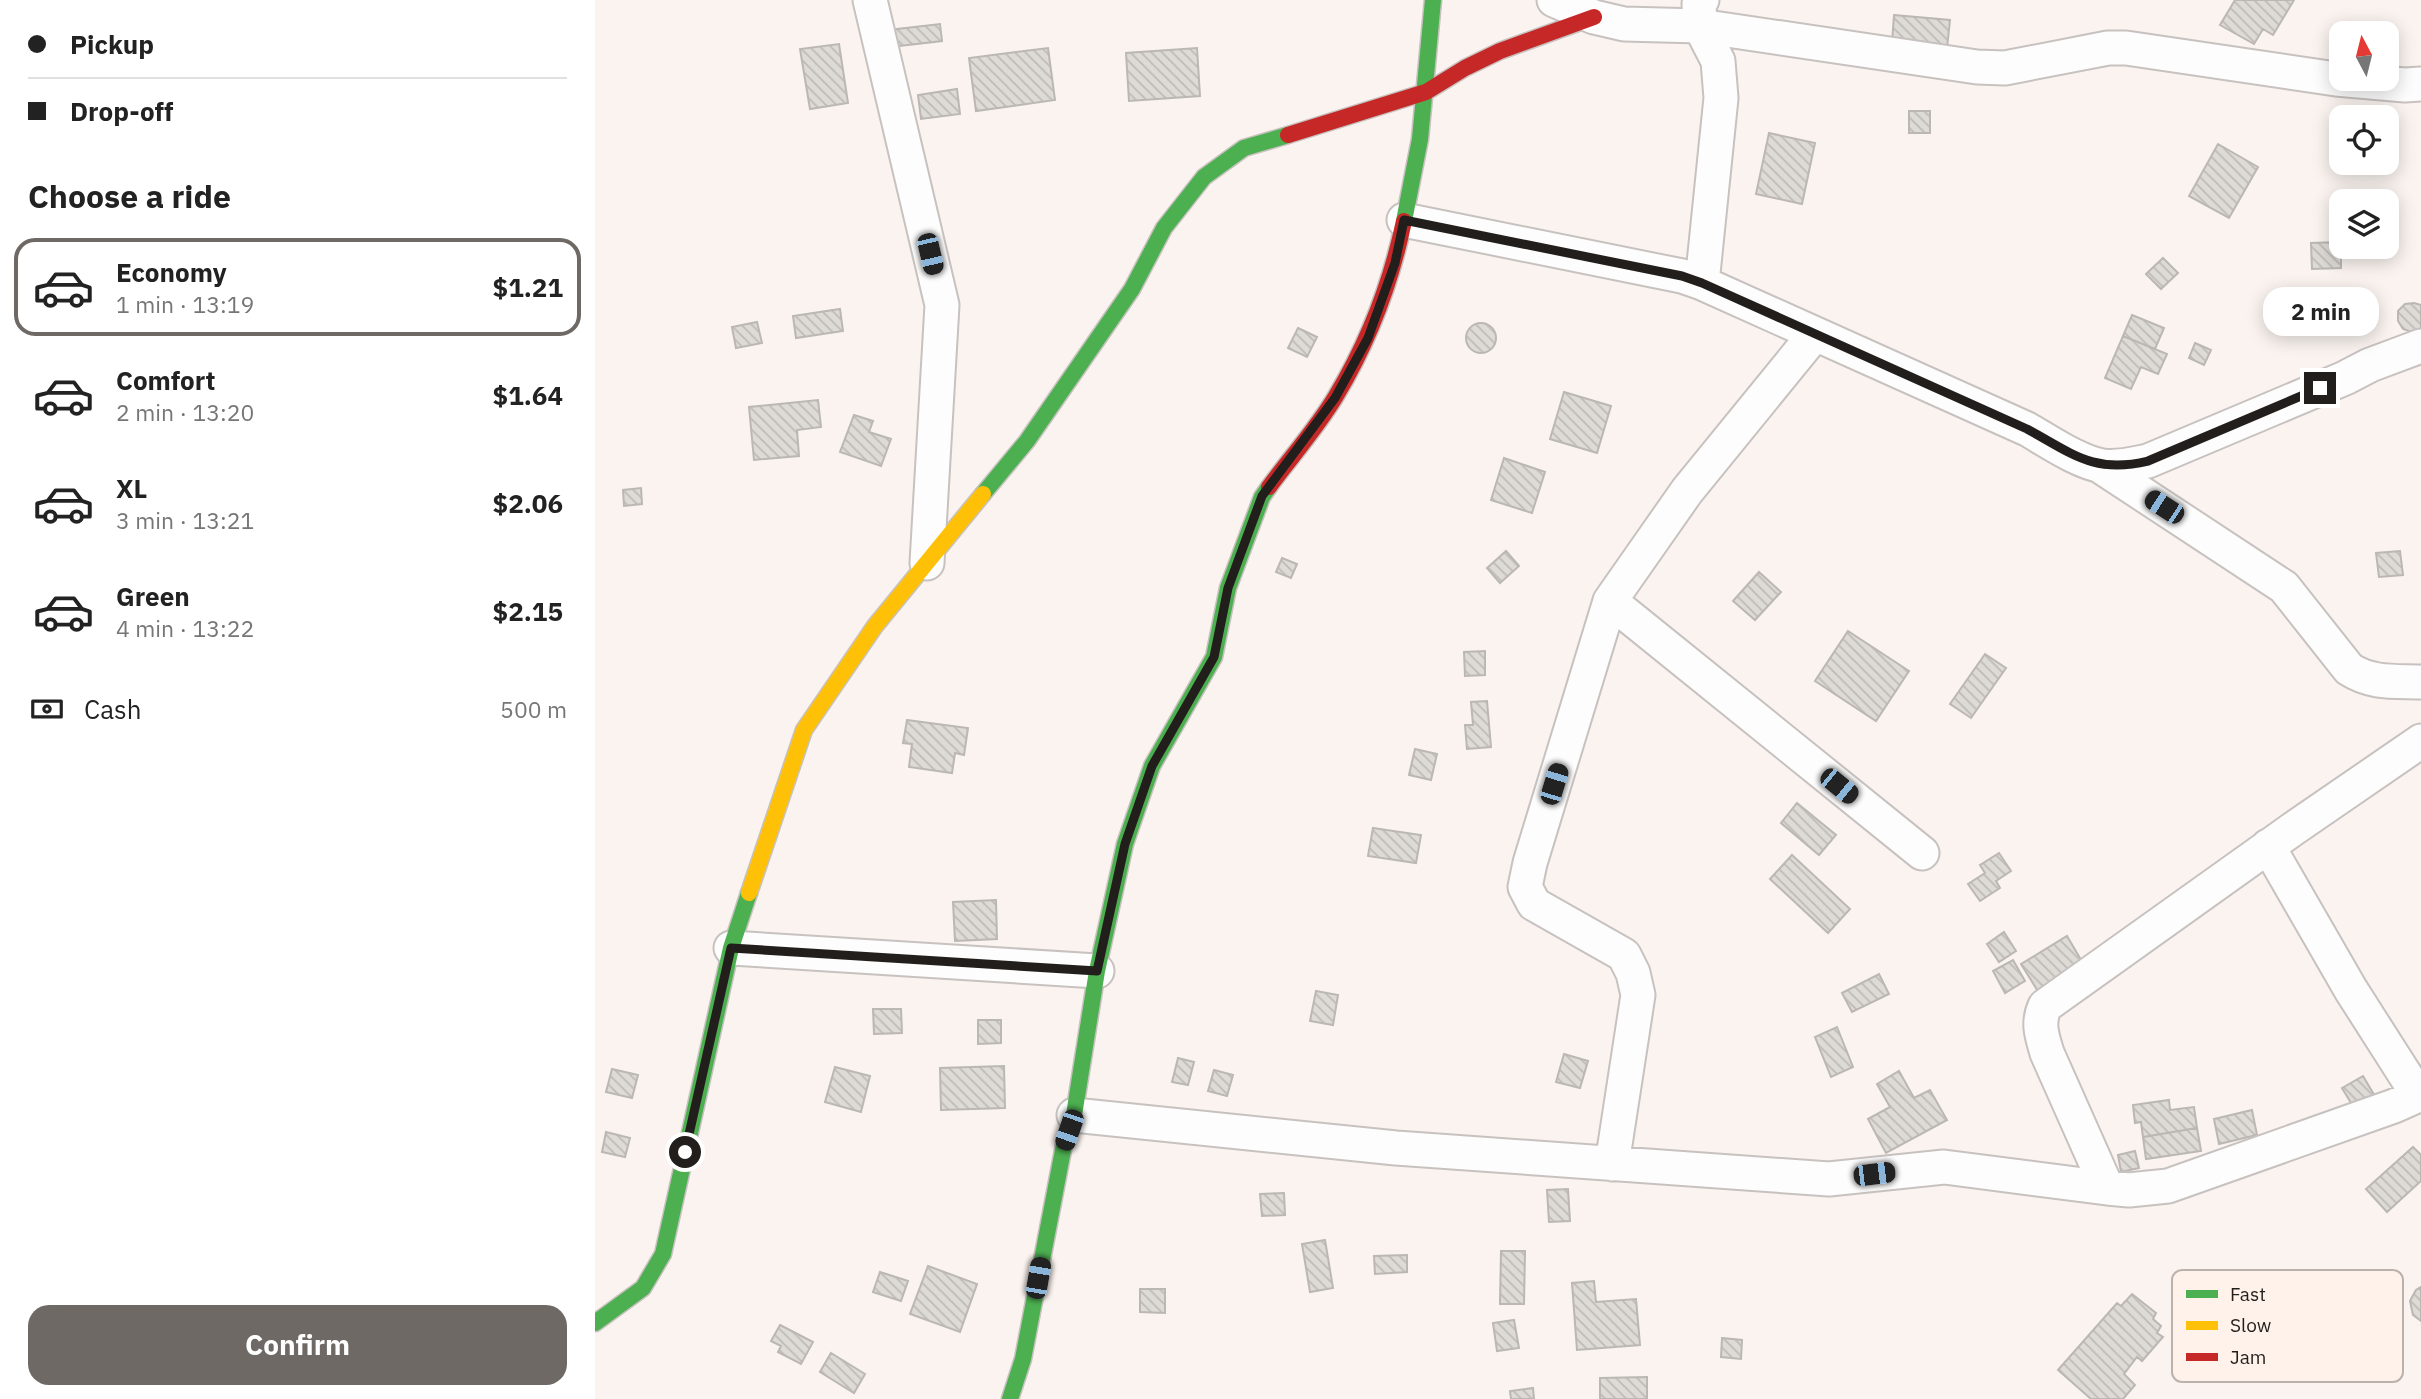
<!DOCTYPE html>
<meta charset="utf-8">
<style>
:root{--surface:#fff;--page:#f6f6f6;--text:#222;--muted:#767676;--line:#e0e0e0;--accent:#6e6965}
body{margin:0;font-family:"IBM Plex Sans",sans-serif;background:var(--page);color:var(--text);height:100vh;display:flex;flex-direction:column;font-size:26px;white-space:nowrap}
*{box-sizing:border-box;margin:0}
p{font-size:23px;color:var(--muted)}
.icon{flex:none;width:38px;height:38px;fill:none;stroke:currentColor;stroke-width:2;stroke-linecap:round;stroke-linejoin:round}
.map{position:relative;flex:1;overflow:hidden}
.details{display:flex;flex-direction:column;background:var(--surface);width:595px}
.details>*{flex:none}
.top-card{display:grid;align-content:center;height:154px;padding:0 28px;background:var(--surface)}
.needle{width:46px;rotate:353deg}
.fabs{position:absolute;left:1734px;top:21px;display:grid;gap:14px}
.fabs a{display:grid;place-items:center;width:70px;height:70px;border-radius:14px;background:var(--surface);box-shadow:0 4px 18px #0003;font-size:35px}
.end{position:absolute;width:32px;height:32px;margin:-16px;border:9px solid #221e1b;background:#fff;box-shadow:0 0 0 4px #fff}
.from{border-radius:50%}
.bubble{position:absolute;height:49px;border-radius:21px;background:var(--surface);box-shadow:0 4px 18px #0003;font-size:23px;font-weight:700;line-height:49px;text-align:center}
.car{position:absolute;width:21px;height:42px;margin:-21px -10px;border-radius:9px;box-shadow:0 0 5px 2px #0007;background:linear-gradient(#222 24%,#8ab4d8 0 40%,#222 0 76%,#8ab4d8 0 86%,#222 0)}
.top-card b{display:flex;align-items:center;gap:24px;height:66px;font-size:26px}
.top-card b+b{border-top:2px solid var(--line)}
.top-card i{width:18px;height:18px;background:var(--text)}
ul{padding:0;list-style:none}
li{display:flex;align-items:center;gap:21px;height:98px;margin:0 14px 10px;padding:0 14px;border:4px solid transparent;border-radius:21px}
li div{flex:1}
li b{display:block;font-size:26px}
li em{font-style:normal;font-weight:700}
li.active{border-color:var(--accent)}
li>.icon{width:63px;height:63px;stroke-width:1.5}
h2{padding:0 28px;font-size:32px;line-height:84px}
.pay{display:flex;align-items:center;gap:18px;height:77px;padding:0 28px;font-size:26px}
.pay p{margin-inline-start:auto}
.action{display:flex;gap:14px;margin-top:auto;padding:14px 28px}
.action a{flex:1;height:80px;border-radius:21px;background:var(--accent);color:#fff;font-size:28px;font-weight:700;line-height:80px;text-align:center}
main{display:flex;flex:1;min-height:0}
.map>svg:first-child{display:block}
.building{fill:url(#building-back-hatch);stroke:#bbb7b4;stroke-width:2}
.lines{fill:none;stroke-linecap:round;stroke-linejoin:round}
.street-casing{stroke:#c7c2bf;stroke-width:37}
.fast-casing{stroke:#c7c2bf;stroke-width:19}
.slow-casing{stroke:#c7c2bf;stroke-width:19}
.jam-casing{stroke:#c7c2bf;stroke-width:19}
.street{stroke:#fefdfd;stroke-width:33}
.fast{stroke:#4caf50;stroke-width:16}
.slow{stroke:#ffc107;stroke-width:16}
.jam{stroke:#c62828;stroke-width:16}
.route{stroke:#221e1b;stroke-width:9}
.key{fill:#fef2eb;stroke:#bcb2ad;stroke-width:2}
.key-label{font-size:19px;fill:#221e1b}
</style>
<main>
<section class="details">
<div class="top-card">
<b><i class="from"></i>Pickup</b>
<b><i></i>Drop-off</b>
</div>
<h2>Choose a ride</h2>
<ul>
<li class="active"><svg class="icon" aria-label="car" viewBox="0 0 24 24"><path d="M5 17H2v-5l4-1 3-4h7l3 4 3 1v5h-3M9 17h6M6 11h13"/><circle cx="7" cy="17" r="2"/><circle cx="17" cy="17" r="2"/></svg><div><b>Economy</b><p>1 min · 13:19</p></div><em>$1.21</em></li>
<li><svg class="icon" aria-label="car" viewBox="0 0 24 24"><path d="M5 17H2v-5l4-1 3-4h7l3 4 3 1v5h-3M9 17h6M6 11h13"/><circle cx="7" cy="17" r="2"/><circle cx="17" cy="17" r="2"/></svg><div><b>Comfort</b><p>2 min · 13:20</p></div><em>$1.64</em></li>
<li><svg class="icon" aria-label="car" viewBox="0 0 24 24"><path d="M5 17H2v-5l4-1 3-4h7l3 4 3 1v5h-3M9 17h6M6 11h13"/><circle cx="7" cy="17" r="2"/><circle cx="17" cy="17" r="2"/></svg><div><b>XL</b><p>3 min · 13:21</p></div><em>$2.06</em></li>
<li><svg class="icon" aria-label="car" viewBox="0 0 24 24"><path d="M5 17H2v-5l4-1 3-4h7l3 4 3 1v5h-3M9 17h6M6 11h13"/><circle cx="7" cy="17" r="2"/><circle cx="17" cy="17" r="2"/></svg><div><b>Green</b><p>4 min · 13:22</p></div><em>$2.15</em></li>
</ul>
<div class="pay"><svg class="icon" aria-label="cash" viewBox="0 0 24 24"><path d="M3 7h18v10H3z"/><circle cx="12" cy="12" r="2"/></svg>Cash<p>500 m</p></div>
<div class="action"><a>Confirm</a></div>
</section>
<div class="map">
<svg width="1826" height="1399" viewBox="0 0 1826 1399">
<defs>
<pattern id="building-back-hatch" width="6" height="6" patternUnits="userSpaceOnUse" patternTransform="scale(1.75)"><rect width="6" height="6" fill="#dedad6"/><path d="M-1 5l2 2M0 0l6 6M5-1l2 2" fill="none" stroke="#bebbb7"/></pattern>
</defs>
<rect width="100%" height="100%" fill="#faf3ef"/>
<path class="building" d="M1640 0H1699L1678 35 1668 29 1659 44 1625 25Z
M1299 15 1355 20 1352 48 1297 43Z
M345 24 347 41 296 47 294 30Z
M244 44 253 103 215 109 205 49Z
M453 48 460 100 381 111 374 58Z
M602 48 605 96 534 101 531 53Z
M362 89 365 114 326 119 323 95Z
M1314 111H1335V133H1314Z
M1174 133 1220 143 1207 204 1161 194Z
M1623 144 1663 167 1634 218 1594 196Z
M1746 242V268L1717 269 1716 243Z
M1568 258 1583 273 1566 289 1551 274Z
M1740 314a16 16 0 1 1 32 0a16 16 0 1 1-32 0Z
M1819 303 1826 305V329L1817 332 1808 329 1803 321V311L1810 304Z
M245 309 248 331 201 338 198 316Z
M1537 315 1569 328 1560 349 1528 336Z
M162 322 167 343 141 348 137 327Z
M871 338a15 15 0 1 1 30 0a15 15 0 1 1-30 0Z
M703 328 722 337 712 357 693 348Z
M1528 336 1572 354 1563 374 1546 367 1536 389 1510 378Z
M1600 343 1616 350 1609 365 1594 358Z
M969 392 1016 406 1002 453 955 439Z
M223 400 226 427 202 430 204 456 159 460 154 407Z
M259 415 278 421 274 432 296 439 286 466 245 452Z
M909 458 950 472 937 513 896 500Z
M46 488 47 504 29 506 28 490Z
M911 551 924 566 905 583 892 568Z
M1805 551 1808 575 1784 577 1781 553Z
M687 558 702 564 696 578 681 572Z
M1164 572 1186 592 1160 620 1138 601Z
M1253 631 1314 671 1281 721 1220 681Z
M890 651V675L870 676 869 652Z
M1390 654 1411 668 1376 718 1355 704Z
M892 701 896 747 872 749 870 725H878L876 702Z
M312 720 373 728 369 755 360 753 357 773 314 767 317 744 308 743Z
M820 749 842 754 836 780 814 775Z
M1202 803 1241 835 1224 855 1186 823Z
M778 828 826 835 821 863 773 856Z
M1404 853 1416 871 1401 881 1405 888 1385 901 1373 884 1390 873 1385 865Z
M1197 855 1255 909 1233 933 1175 879Z
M401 900 402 939 360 941 358 902Z
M1409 932 1421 951 1404 962 1392 944Z
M1472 936 1489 965 1444 993 1426 964Z
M1418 960 1430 981 1410 993 1398 971Z
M1284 974 1294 994 1257 1012 1247 993Z
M721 991 743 995 738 1025 715 1021Z
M278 1009H306L307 1033 279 1034Z
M383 1020H406V1043L383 1044Z
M1242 1027 1258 1067 1236 1077 1220 1037Z
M969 1054 993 1061 985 1088 961 1082Z
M583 1058 599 1062 593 1085 577 1082Z
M409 1066 410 1108 346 1110 345 1068Z
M240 1067 275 1076 266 1112 230 1102Z
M17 1069 43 1075 37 1098 11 1092Z
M619 1070 638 1075 632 1096 613 1091Z
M1304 1071 1319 1098 1335 1090 1352 1120 1291 1153 1273 1119 1295 1107 1282 1084Z
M1768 1076 1781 1098 1761 1111 1747 1088Z
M1574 1100 1575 1110 1599 1107 1602 1128 1548 1137 1546 1122 1540 1123 1538 1105Z
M1657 1110 1662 1135 1624 1144 1619 1119Z
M1602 1128 1606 1151 1551 1159 1548 1137Z
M11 1132 35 1138 30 1157 7 1152Z
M1818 1147 1826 1155V1181L1792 1212 1771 1189Z
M1540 1151 1544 1168 1526 1172 1523 1155Z
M973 1189 975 1221 954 1222 952 1190Z
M689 1193 690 1215 667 1216 665 1194Z
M730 1240 738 1288 715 1292 707 1244Z
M906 1251H930L929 1304H905Z
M812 1255V1272L780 1274 779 1256Z
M333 1266 382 1284 365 1332 315 1314Z
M285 1272 313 1281 306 1301 278 1292Z
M999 1281 1001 1302 1041 1299 1045 1345 982 1350 977 1283Z
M1826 1287V1321L1818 1315 1815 1301 1821 1290Z
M545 1289H570V1313L545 1312Z
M1537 1294 1561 1313 1558 1319 1566 1326 1562 1333 1568 1337 1547 1361 1542 1357 1529 1374 1540 1385 1528 1399H1496L1463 1370 1522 1303 1526 1306Z
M919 1320 924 1348 902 1351 898 1323Z
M185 1325 218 1342 206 1364 183 1352 186 1346 176 1341Z
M1127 1338 1147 1340 1146 1359 1126 1357Z
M236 1353 270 1374 259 1393 225 1372Z
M1052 1377V1399H1005V1378Z
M938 1388 939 1399H916L915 1391Z"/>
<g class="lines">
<defs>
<path id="street" d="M275 0 347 305 332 563
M959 0 999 17 1029 24 1105 26 1382 67 1410 68 1513 48H1531L1741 79 1810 85 1826 84
M809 220 1087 276 1107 283 1432 429C1453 441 1485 463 1508 466 1524 468 1538 464 1553 461L1750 378 1775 365 1826 346
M1107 283 1126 98 1123 61 1105 26 1104 4 1107 0
M1505 466 1689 587 1754 669C1777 684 1800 681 1826 682
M1015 601 1327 853
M1673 846 1756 990 1823 1095
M136 948 502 971
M479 1115 801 1148 1234 1179 1349 1167 1512 1188 1534 1190 1573 1186 1799 1106 1826 1094
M1017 1164 1043 995 1038 973 1029 955 939 904 930 887 935 863 1015 601 1092 491 1219 335
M1512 1188 1452 1053C1447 1036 1442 1023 1450 1006L1698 829 1826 741"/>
<path id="fast" d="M809 221 825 139 838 0
M388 494 432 441 537 289 569 228 609 177 649 148 693 135
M0 1323 48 1288 68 1254 136 948 154 893
M415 1399 428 1359 469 1145 479 1115 502 971 530 844 557 766 619 657 633 588 667 497 674 487"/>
<path id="slow" d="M154 893 209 730 280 626 388 494"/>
<path id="jam" d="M693 135 831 92 870 68 905 51 999 17
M674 487C696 457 722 428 741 396 774 341 796 283 809 221"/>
</defs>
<use href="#street" class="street-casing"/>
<use href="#fast" class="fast-casing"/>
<use href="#slow" class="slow-casing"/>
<use href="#jam" class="jam-casing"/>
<use href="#street" class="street"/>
<use href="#fast" class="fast"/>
<use href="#slow" class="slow"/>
<use href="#jam" class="jam"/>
</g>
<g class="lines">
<path class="route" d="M90 1152 136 948 502 971 530 844 557 766 619 657 633 588 667 496 740 398 773 338 800 263 809 220 1087 276 1107 283 1432 429C1478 454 1499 474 1553 461L1725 388"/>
</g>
<rect x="1577" y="1270" width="231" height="112" rx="10" class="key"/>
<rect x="1591" y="1290" width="32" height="8" fill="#4caf50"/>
<rect x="1591" y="1321" width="32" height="9" fill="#ffc107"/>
<rect x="1591" y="1353" width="32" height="8" fill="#c62828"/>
<g class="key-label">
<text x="1635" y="1301">Fast</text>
<text x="1635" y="1332">Slow</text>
<text x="1635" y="1364">Jam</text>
</g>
</svg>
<div class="fabs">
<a><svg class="needle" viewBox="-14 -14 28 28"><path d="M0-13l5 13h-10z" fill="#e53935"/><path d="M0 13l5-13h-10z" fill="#767676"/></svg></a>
<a><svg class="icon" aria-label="locate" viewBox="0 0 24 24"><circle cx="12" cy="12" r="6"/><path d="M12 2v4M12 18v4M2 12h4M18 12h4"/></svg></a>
<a><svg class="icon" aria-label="layers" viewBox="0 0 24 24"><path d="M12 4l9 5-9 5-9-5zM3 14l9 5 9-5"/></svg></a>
</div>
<i class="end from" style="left:90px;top:1152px"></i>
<i class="end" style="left:1725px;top:388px"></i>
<div class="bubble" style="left:1668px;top:287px;width:116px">2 min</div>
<i class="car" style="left:335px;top:254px;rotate:167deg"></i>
<i class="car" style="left:1569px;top:507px;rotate:303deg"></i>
<i class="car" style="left:959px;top:784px;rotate:17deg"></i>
<i class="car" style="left:1244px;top:786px;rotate:129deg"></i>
<i class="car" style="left:474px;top:1130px;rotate:199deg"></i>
<i class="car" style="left:1279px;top:1174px;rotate:83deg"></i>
<i class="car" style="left:443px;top:1278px;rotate:10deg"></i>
</div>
</main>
